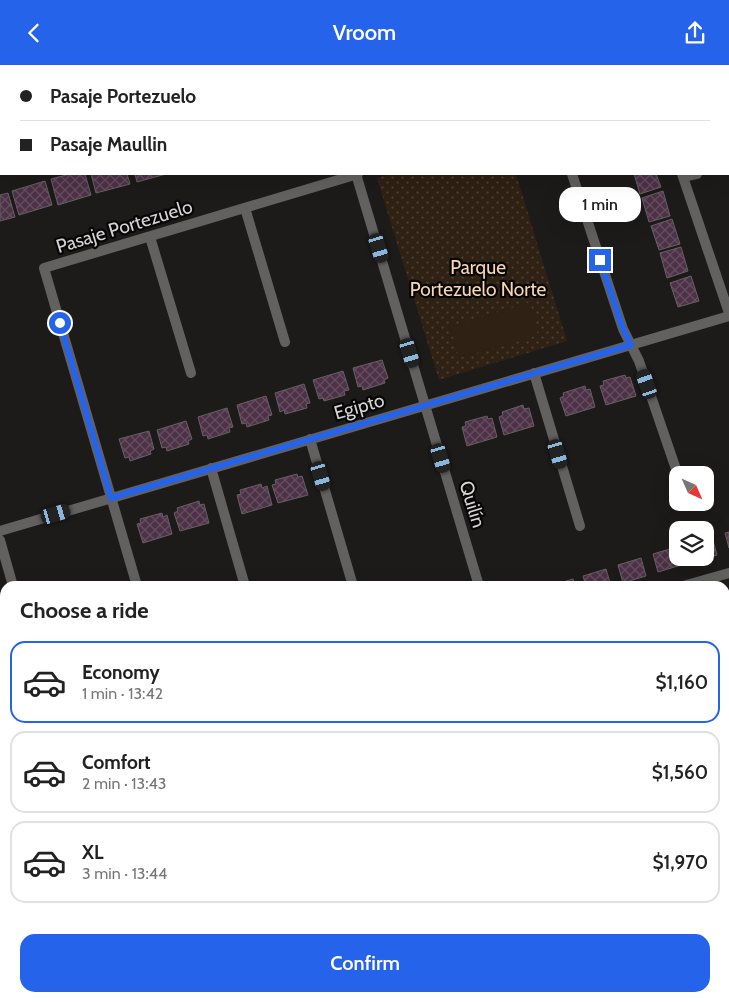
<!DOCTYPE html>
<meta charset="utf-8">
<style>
:root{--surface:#fff;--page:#f6f6f6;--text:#222;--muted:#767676;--line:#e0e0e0;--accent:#2563eb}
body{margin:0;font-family:Cabin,sans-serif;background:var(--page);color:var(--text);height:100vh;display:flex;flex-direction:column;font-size:19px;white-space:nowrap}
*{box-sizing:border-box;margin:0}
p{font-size:16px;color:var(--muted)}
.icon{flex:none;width:28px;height:28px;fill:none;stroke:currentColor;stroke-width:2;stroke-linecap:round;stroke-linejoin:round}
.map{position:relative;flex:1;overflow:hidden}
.panel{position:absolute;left:0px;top:516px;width:730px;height:421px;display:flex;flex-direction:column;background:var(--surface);border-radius:15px 15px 0 0;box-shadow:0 5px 20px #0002}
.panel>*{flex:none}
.top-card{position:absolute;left:0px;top:0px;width:730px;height:110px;box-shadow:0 5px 20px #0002;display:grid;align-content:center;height:110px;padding:0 20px;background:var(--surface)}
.needle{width:32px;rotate:135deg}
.tools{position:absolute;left:669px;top:401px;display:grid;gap:10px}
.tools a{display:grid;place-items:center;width:45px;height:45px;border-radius:10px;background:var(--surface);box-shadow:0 5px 20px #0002;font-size:25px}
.end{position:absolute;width:22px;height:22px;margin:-11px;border:6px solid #2563eb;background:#fff;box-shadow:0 0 0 2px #fff}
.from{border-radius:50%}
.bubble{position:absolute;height:35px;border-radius:15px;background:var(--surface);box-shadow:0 5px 20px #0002;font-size:16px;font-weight:600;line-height:35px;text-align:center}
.car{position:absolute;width:15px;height:30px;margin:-15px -8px;border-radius:6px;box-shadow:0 0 4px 1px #0007;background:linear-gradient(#222 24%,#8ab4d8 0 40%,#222 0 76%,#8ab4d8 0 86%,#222 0)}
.top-card b{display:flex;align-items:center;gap:18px;height:48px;font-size:19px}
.top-card b+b{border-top:1px solid var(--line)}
.top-card i{width:12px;height:12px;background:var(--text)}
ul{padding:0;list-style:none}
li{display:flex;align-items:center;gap:15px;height:82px;margin:0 10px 8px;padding:0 10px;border:2px solid var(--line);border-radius:15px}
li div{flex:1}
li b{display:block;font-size:19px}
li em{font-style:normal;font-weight:600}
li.on{border-color:var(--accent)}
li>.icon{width:45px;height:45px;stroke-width:1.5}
h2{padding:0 20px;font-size:22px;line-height:60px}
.action{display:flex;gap:10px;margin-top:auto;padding:10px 20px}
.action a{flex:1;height:58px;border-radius:15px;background:var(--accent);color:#fff;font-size:20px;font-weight:600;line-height:58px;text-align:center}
header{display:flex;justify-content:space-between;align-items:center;height:65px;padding:0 20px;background:var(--accent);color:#fff;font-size:22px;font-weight:600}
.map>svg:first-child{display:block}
.park{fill:url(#park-dots)}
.garden{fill:#2f2113}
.building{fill:url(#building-cross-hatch);stroke:#646163}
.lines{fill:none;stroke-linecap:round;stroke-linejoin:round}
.minor{stroke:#626160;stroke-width:10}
.tertiary{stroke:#626160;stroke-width:10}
.route{stroke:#2563eb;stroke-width:6}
.labels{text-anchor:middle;stroke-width:4.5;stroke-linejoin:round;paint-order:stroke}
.street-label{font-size:19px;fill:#d5d3d4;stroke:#070606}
.park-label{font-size:19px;fill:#fbd5b0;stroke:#070606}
</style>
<header><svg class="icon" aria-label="back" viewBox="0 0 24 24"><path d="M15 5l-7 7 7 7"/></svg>Vroom<svg class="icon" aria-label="share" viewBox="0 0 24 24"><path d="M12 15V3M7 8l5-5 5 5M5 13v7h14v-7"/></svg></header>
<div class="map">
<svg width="729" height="937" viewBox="0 0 729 937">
<defs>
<pattern id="park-dots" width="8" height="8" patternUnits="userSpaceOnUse" patternTransform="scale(1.25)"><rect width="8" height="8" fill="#2f2113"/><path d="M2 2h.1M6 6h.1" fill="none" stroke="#4c4034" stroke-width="1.8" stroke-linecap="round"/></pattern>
<pattern id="building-cross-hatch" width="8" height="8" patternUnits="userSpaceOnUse" patternTransform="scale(1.25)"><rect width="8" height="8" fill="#4d3146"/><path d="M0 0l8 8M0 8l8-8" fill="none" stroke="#664e60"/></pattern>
</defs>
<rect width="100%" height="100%" fill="#1d1a1a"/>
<path class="park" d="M390 109H516L567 276 439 315 377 113Z
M729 611V665L725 666V612Z
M156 933H200L202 937H157Z"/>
<path class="garden" d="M530 237 538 270 459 293 450 262Z"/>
<path class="building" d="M437 0H456L457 1H433Z
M462 0H498V1H462Z
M505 0H537L532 1Z
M596 0H628V1H597Z
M633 0H665L634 1Z
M70 109H85L91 130 58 140 51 114Z
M91 109H127L130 119 96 128Z
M135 109H166L137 117Z
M634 109H656L661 122 640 129Z
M45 116 52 140 19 150 12 126Z
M663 126 670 151 649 157 642 133Z
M8 128 15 152 0 156V130Z
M672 154 680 179 659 185 651 161Z
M681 182 688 206 667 213 660 188Z
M691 211 699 236 678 242 670 218Z
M382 295 388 313 384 315 385 318 363 325 362 321 358 322 353 303Z
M343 306 349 325 344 326 345 330 324 336 323 333 319 334 313 315Z
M625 310 626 313 630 312 636 331 606 340 600 321 604 320 603 316Z
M304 319 310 338 306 339 307 343 285 349 284 345 280 347 275 328Z
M585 321 586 325 590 324 595 342 566 351 560 333 564 331 563 328Z
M266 331 272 350 268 351 269 355 247 362 246 358 242 359 237 340Z
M523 340 524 344 529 343 534 361 504 370 499 352 503 350 502 347Z
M227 343 233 362 229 363 230 367 208 374 207 370 203 371 198 352Z
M487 351 488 354 492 353 497 372 467 381 462 362 466 361 465 357Z
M186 356 192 374 188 376 189 379 167 386 166 382 162 383 157 365Z
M149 366 154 384 150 386 151 389 130 396 129 392 125 393 119 374Z
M297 409 298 412 302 411 308 430 278 438 272 420 276 419 275 415Z
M261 419 262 423 267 421 272 440 242 449 237 430 241 429 240 425Z
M199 436 200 440 204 439 209 458 180 466 174 448 178 446 177 443Z
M162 448 163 452 167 450 172 469 143 478 137 459 141 458 140 454Z
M729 467V483L725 468Z
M712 472 717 490 694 497 693 492H705V474Z
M676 482 681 500 658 507 653 489Z
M641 493 646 511 623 518 618 500Z
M606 504 611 521H586L583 511Z
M573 514 575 521H550Z
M729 564V584L725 585V565Z
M725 735 729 748 725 752Z
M725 797 729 811 725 813Z
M729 827V847L725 848V829Z
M729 881V898L725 884Z
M725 923 728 933 704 937 703 932H725Z
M213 932H233L234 937H215Z
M295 932H318L302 937H296Z
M369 932H394L395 937H370Z
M407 932H425L409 937Z
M517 932H543L544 937H519Z
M666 932H691L692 937H667Z
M357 933 358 937H344Z"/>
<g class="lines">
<path class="minor" d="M288 0 289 1
M354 1 355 0
M704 1 708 0
M356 109 479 521
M572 109 623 264 639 296 678 410
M682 109 729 248
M684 112 697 109
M245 143 285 277
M150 172 191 308
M534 308 580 461
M310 374 353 521
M211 403 245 521
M0 466 729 251
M0 475 13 521
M137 521 44 203 358 109
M683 521 729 508
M725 604 729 603
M725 675 729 674
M725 770 729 769
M725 862 729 861
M133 932 135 937
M258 932 259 937
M598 932 600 937"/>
<path class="tertiary" d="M142 1 146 0
M265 1 269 0
M0 43H1
M0 79H1"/>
</g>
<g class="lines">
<path class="route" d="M60 258 111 433 631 280 623 264 600 195"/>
</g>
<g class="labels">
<g class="street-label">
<text transform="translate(124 161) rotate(-17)" y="7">Pasaje Portezuelo</text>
<text transform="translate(359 341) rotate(-16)" y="7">Egipto</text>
<text transform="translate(473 439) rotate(73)" y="7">Quilín</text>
</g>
<g class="park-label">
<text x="478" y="209">Parque<tspan x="478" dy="22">Portezuelo Norte</tspan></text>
</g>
</g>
</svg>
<div class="tools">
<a><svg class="needle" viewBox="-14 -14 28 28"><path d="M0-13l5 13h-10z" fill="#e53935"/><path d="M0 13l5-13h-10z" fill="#767676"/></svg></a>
<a><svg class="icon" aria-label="layers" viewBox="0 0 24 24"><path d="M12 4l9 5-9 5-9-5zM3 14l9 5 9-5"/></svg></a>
</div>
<i class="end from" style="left:60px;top:258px"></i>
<i class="end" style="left:600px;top:195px"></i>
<div class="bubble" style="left:559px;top:122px;width:82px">1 min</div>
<i class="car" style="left:379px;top:183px;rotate:163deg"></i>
<i class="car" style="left:410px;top:288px;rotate:163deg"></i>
<i class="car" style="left:647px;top:319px;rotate:341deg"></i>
<i class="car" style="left:558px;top:389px;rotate:163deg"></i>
<i class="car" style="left:441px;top:393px;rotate:163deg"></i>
<i class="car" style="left:321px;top:411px;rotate:163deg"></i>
<i class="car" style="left:56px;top:449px;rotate:74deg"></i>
<div class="top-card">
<b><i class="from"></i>Pasaje Portezuelo</b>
<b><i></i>Pasaje Maullin</b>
</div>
<section class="panel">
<h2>Choose a ride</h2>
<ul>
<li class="on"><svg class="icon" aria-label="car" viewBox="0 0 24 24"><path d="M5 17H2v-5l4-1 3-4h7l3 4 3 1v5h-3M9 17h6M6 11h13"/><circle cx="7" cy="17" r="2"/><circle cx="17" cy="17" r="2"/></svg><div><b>Economy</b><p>1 min · 13:42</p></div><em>$1,160</em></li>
<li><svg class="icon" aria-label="car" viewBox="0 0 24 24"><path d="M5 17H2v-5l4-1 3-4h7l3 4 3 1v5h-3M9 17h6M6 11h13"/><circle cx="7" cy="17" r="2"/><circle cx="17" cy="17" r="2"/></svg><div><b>Comfort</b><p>2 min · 13:43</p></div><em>$1,560</em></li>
<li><svg class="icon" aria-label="car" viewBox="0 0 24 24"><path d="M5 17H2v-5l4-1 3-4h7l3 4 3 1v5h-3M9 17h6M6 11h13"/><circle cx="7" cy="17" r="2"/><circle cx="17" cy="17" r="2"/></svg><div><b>XL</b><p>3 min · 13:44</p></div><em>$1,970</em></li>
</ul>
<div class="action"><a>Confirm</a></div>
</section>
</div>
